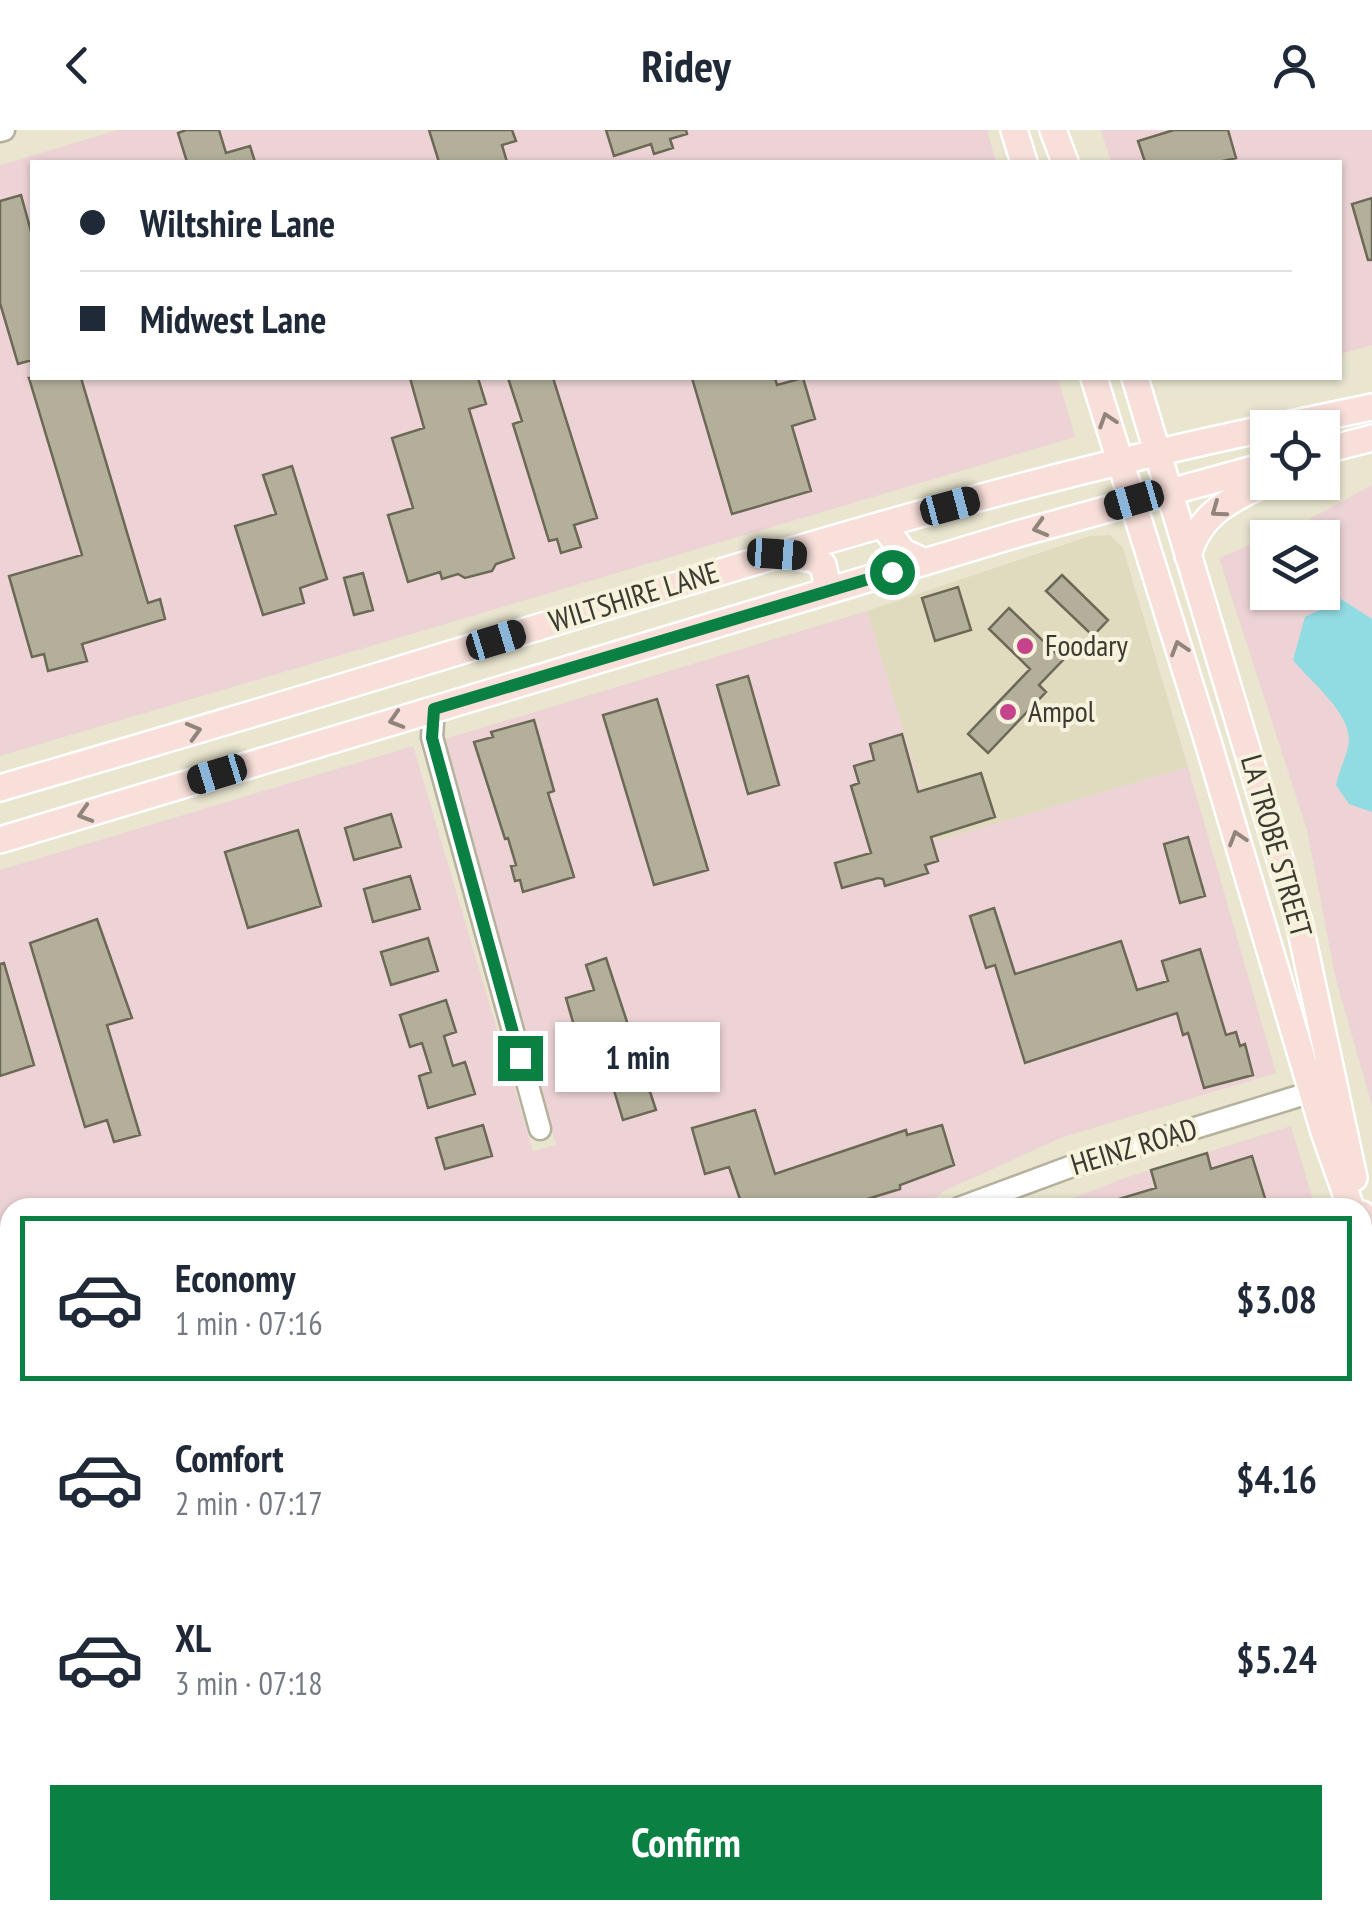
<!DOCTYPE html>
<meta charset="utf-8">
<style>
:root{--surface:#fff;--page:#f2f2f3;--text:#1f2937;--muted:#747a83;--line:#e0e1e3;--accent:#0b8043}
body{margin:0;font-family:"PT Sans Narrow",sans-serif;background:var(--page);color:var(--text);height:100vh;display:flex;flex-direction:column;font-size:38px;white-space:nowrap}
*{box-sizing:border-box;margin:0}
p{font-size:32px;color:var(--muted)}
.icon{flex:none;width:55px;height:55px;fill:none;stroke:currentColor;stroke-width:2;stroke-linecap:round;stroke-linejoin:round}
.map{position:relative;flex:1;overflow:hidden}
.side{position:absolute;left:0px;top:1068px;width:1372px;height:722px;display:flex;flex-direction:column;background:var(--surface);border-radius:30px 30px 0 0;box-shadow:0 2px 8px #0004}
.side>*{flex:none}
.banner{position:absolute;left:30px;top:30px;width:1312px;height:220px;border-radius:0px;box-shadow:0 2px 8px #0004;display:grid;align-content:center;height:220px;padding:0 50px;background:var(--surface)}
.buttons{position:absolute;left:1250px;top:280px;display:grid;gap:20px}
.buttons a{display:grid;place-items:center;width:90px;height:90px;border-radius:0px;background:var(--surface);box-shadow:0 2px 8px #0004;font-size:50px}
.end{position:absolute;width:45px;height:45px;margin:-22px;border:12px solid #0b8043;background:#fff;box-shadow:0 0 0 5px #fff}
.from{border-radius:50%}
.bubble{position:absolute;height:70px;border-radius:0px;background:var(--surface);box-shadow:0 2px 8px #0004;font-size:32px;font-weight:700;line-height:70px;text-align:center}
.car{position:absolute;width:30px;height:60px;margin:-30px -15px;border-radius:12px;box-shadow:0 0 8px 2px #0007;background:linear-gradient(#222 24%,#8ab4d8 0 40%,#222 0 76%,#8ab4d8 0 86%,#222 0)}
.banner b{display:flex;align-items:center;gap:35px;height:95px;font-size:38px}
.banner b+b{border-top:2px solid var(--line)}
.banner i{width:25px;height:25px;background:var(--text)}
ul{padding:18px 0 0;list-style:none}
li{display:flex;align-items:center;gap:30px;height:165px;margin:0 20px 15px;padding:0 30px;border:5px solid transparent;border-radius:0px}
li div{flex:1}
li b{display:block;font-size:38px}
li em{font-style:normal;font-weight:700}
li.current{border-color:var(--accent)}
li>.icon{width:90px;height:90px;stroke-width:1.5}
.primary-button{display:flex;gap:20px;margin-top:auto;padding:20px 50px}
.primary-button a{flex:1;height:115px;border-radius:0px;background:var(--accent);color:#fff;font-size:40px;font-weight:700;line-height:115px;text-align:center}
header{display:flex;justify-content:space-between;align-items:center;height:130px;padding:0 50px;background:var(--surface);font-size:45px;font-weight:700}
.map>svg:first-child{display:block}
.built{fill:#e0dabe}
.industrial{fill:#edd3d5;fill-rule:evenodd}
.green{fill:#ccd9a5}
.water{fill:#91dbe2}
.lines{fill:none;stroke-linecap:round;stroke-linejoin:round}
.stream{stroke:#91dbe2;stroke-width:5}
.building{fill:#b3af9a;stroke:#6c6856;stroke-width:2.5}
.minor-casing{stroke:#b5b19d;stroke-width:25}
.major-casing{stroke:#fff;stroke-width:30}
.minor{stroke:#fff;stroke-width:20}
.major{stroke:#f8dfda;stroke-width:25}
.oneway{stroke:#90847d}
.route{stroke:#0b8043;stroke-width:12}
.poi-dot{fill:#c5438a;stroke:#f6f2dc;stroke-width:4}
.labels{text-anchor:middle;stroke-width:8;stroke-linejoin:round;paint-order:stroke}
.street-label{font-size:30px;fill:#3b3931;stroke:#f6f2dc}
.poi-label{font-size:30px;fill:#3b3931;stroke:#f6f2dc;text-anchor:start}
</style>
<header><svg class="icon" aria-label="back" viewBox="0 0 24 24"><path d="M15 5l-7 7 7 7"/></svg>Ridey<svg class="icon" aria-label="person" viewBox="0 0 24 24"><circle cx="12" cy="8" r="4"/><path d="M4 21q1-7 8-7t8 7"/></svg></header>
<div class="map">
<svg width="1372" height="1789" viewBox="0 0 1372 1789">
<rect width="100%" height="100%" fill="#e9e5cf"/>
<path class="built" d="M1110 405 1123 418 1188 637 937 711 867 481 1090 406Z"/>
<path class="industrial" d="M118 0H987L996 32H32V248H1058L1075 307 0 626V35Z
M1101 0H1372V215L1340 224V32H1111Z
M1372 355V976L1336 850 1307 700 1219 428 1306 391ZM1268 408H1322V462H1268Z
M867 481 937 711 1188 637 1276 943 1063 1007 944 1061 924 1077 10 1078V1265L0 1268V740L413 616 533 1021 556 1015 445 609Z
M1291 996 1315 1077 1048 1078 1122 1049Z
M1363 1239 1372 1272V1789H1236L1234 1780H1362Z"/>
<path class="green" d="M10 1265V1780H1234L1236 1789H0V1268Z"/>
<path class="water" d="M1341 469 1372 489V682L1349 674 1336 655C1339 641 1345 630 1348 617 1356 586 1311 553 1293 530L1305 487Z"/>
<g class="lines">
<path class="stream" d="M676 1789 678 1780"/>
</g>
<path class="building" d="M186 0H219L226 23 250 16 255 32H187L178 3Z
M429 0H512L516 11 502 15 507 32H439Z
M606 0H686L687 4 670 9 673 18 654 24 651 14 614 26Z
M1174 0H1228L1236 28 1219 32H1145L1138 11Z
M21 65 32 105V230L18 234 0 173V71Z
M1372 68V130H1368L1352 74Z
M29 248H81L148 473 160 469 165 489 82 514 87 531 48 541 44 524 32 527 9 446 82 425Z
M410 248H478L486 274 469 279 514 428 496 434 492 441 465 448 458 444 442 449 440 442 408 452 388 385 413 378 392 308 424 298Z
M508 248H553L597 388 574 395 581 417 561 423 557 409 549 411 513 294 522 291Z
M692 248H775L777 255 803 248 815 289 792 296 811 361 732 384Z
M292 336 327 449 300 458 304 473 263 485 235 396 276 384 263 345Z
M363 443 373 480 354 485 344 448Z
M1062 445 1108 490 1093 506 1046 461Z
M958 457 971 500 935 511 922 468Z
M1009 478 1063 530 1039 555 1046 562 988 623 968 604 1030 539 989 499Z
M748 546 779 655 748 664 717 555Z
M657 569 708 740 654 755 603 585Z
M534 590 554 661 548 663 574 747 523 762 520 750 515 751 511 736 516 735 508 708 505 709 474 612 493 607 491 602Z
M902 604 918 662 981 643 995 687 931 707 938 731 925 735 928 743 885 756 883 749 878 748 842 758 835 733 871 723 851 656 859 653 854 636 874 630 870 614Z
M391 684 401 717 354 730 345 698Z
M298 700 321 776 248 798 225 722Z
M1188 707 1205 766 1180 773 1164 714Z
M410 746 420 779 373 792 364 759Z
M994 778 1015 844 1121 811 1137 860 1168 851 1162 831 1200 819 1226 905 1236 902 1240 916 1245 914 1253 945 1204 958 1188 903 1183 905 1177 883 1025 933 995 835 986 838 970 786Z
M97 789 132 888 107 895 140 1005 114 1012 107 990 85 997 30 813Z
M428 808 438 841 391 855 381 822Z
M606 828 656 980 623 990 598 908 593 910 591 902 577 906 566 868 594 860 586 835Z
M4 833 34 935 0 946V834Z
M446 870 456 902 444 906 453 936 465 932 475 964 428 978 419 946 431 942 422 913 410 917 400 885Z
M755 980 775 1044 906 1000 907 1005 942 995 954 1035 900 1055V1059L854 1073 856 1078H743L729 1037 705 1044 692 998Z
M483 995 492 1026 445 1039 436 1008Z
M1207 1023 1211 1039 1252 1026 1268 1078H1103L1102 1074 1156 1058 1151 1040Z"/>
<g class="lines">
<defs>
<path id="minor" d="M0 1 4 0
M434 579 432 607 540 999
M959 1078 1075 1035 1312 962"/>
<path id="major" d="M1014 0 1024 32
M1053 0 1065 32
M1094 248 1208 612 1324 1002 1351 1078
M1135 248 1299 792 1354 1048
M1272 298 1372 277
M1322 321 1372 308
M883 395 903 422 925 432
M787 425 813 429 823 435 827 453 821 463
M1188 426C1199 383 1231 370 1268 351
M0 658C140 617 281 576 421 533 701 448 981 358 1268 298
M0 710 1014 405 1268 335
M1362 1084 1372 1124"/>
</defs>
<use href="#minor" class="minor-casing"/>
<use href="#major" class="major-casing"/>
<use href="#minor" class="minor"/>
<use href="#major" class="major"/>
</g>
<defs><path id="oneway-chevron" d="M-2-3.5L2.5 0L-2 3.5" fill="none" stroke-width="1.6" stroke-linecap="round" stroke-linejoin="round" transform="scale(2.5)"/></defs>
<g class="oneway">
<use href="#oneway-chevron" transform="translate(1107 290) rotate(-108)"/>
<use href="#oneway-chevron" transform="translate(1218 380) rotate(144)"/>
<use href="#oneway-chevron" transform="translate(1040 398) rotate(164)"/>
<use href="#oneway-chevron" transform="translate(1179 518) rotate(-107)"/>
<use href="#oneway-chevron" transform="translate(396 590) rotate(163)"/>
<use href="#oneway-chevron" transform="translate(194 601) rotate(-16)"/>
<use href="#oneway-chevron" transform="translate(85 684) rotate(163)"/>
<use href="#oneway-chevron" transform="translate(1237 708) rotate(-107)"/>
</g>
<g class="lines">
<path class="route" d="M520 928 432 608 434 579 892 442"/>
</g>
<g class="poi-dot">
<circle cx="1025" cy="516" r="10"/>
<circle cx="1008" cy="582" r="10"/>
</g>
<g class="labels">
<g class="street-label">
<text transform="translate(634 467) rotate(-17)" y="10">WILTSHIRE LANE</text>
<text transform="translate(1276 716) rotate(74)" y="10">LA TROBE STREET</text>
<text transform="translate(1134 1017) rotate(-17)" y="10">HEINZ ROAD</text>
</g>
<g class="poi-label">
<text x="1045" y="526">Foodary</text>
<text x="1028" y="592">Ampol</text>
</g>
</g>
</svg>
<div class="buttons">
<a><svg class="icon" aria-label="locate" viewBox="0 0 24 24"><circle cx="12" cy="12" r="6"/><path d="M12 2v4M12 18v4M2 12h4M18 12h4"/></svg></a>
<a><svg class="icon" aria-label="layers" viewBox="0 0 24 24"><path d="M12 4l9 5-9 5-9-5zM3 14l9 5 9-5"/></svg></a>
</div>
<i class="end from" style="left:892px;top:442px"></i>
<i class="end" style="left:520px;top:928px"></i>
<div class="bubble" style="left:555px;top:892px;width:165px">1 min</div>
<i class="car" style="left:1134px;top:370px;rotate:254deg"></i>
<i class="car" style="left:950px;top:376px;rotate:75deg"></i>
<i class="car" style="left:777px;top:424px;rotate:94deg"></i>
<i class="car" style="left:496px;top:510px;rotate:73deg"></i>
<i class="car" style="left:217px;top:644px;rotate:253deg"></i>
<div class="banner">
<b><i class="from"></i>Wiltshire Lane</b>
<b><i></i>Midwest Lane</b>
</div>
<section class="side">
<ul>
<li class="current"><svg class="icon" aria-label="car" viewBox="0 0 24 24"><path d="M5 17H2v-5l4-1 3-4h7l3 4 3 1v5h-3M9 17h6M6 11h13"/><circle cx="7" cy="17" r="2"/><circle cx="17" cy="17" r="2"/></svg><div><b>Economy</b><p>1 min · 07:16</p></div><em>$3.08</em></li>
<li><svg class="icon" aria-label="car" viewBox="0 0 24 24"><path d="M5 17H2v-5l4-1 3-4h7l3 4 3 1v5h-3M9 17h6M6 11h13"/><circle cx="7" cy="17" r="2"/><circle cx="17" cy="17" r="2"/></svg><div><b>Comfort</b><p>2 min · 07:17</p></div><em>$4.16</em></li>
<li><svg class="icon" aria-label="car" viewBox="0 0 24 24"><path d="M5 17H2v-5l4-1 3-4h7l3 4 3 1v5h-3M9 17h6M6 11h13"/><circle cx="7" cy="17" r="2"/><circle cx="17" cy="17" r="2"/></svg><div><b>XL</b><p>3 min · 07:18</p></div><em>$5.24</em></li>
</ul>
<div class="primary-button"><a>Confirm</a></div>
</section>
</div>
